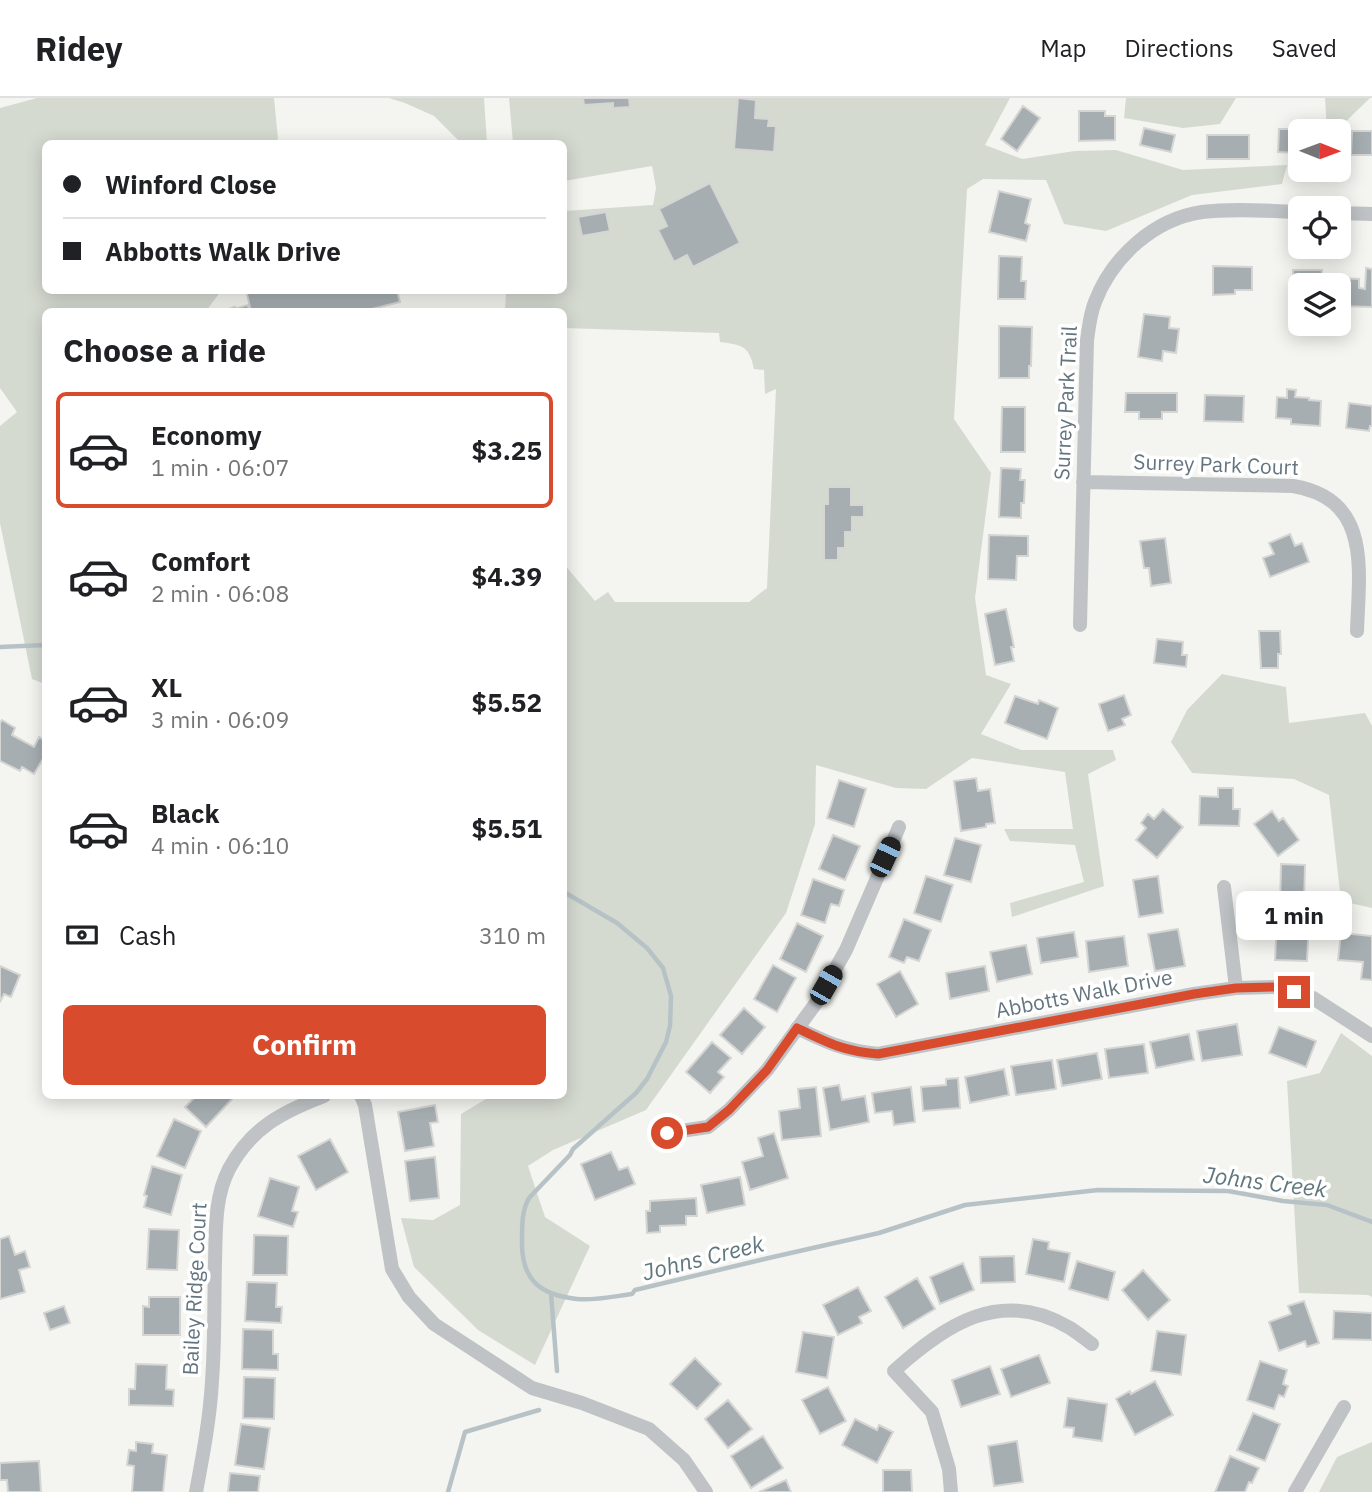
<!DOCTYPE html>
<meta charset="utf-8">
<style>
:root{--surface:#fff;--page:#f6f6f6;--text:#202124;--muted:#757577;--line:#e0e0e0;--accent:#d84b2c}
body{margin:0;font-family:"IBM Plex Sans",sans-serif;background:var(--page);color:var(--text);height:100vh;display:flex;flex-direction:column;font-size:26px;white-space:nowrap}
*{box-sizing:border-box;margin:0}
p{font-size:23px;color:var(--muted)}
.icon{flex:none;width:38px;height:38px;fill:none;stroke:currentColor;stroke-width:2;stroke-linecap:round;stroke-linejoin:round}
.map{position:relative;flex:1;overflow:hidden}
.panel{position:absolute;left:42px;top:210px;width:525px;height:791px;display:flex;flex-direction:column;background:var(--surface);border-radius:10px;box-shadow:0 4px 18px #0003}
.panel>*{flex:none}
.banner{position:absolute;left:42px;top:42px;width:525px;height:154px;border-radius:10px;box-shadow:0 4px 18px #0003;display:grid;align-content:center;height:154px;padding:0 21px;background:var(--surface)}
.needle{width:46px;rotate:91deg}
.tools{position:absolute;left:1288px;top:21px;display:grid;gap:14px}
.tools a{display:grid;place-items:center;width:63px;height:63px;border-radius:10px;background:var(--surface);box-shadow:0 4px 18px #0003;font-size:35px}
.end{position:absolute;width:32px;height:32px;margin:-16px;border:9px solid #d84b2c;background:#fff;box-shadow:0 0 0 4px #fff}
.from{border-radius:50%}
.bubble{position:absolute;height:49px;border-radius:10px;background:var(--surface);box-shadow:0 4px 18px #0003;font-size:23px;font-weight:700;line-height:49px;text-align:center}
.car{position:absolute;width:21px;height:42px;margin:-21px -10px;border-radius:9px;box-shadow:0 0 5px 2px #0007;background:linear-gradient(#222 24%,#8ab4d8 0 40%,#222 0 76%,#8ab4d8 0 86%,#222 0)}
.banner b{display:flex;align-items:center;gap:24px;height:66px;font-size:26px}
.banner b+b{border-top:2px solid var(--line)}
.banner i{width:18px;height:18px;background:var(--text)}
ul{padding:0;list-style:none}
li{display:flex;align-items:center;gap:21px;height:116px;margin:0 14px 10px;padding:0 7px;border:4px solid transparent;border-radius:10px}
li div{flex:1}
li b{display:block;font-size:26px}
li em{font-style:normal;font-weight:700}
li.current{border-color:var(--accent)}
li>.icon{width:63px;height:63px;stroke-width:1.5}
h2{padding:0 21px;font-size:32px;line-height:84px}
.pay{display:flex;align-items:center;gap:18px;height:77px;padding:0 21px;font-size:26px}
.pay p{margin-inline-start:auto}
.button{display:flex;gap:14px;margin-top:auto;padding:14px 21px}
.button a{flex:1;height:80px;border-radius:10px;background:var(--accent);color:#fff;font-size:28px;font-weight:700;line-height:80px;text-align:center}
header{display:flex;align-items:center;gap:42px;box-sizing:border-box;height:98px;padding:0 35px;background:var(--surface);border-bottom:2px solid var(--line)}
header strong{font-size:33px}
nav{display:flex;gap:38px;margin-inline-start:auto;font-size:24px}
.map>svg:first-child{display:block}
.green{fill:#d5dad1}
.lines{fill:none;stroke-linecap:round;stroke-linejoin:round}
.stream{stroke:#b7c2c6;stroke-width:4.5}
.building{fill:#a6aeb2;stroke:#d5d5d3;stroke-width:2}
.street{stroke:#bfc3c6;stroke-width:14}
.route{stroke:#d84b2c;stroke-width:9}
.labels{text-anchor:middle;stroke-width:7;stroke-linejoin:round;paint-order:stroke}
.street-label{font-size:21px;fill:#64757f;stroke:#fff}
.water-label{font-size:23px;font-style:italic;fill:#60777d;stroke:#fff}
</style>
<header>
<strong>Ridey</strong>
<nav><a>Map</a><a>Directions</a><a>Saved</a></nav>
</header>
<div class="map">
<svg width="1372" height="1394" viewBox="0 0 1372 1394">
<rect width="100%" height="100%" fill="#f4f4f0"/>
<path class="green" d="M37 0H274L278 41 274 46H46V192L221 193 206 213 46 214 45 586 32 581 0 425V328L17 314 0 290V10Z
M389 0H484L487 45H461L434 18 405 5Z
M509 0H1010L985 47 1022 61 1075 53 1116 52 1183 72 1287 67 1282 86 1192 97 1106 133 1064 126 1046 82 983 81 967 91 954 321 991 375 975 500 986 577 1011 586 981 636 1021 652H1113L1116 662 1088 676 1104 788 1012 819 1010 805 1084 784 1075 747 1010 743 1004 731H1073L1065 674 972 660 926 691 896 690 816 667 815 726 786 815 646 1012 553 1052 528 1068 545 1119 590 1148 535 1267 478 1232 414 1169 401 1120 433 1122 460 1107 461 1016 486 1001 487 998H564V466L595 503 608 494 615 504H749L767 490 776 291 765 296 764 272 754 271C749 248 743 247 720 244L719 235 564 230V214L505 213 506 193 564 192V113L653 107 656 90 652 68 564 83V46L513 45Z
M1126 0H1236L1220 26 1183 30 1124 20Z
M1325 0H1370L1336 33H1327Z
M1222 576 1286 589 1289 625 1365 615 1372 628V810L1341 803 1329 697 1294 681 1192 675 1171 644 1187 612Z
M1341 935 1372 958V1199L1368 1197 1299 1195 1287 983 1320 975Z
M1372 1344V1394H1319L1337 1359Z"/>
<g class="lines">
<path class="stream" d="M0 549 46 547
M564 794 617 825 647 850 663 870 671 898 670 928 666 944 647 981 636 995 573 1051 570 1057 529 1100C522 1112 522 1127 522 1142 521 1181 539 1197 577 1201 593 1203 616 1198 632 1196L635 1192 773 1159 879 1135 965 1107 1098 1092 1228 1093 1283 1103 1327 1107 1372 1124
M551 1195 557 1273
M448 1394 465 1334 539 1312"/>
</g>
<path class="building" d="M583 0H629L630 9 613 10V5L584 7Z
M738 0 756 2 755 20 769 21 768 28H776L774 54 734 51Z
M1023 8 1040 20 1017 53 1001 41Z
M1079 13H1105V18H1115V42L1079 43Z
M1294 26H1306V30H1317V33H1300V55L1278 54 1279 31H1294Z
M1144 30 1175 37 1171 54 1140 47Z
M1352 33H1372V57H1351Z
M1207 37H1249V61H1207Z
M710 85 740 145 693 169 687 157 674 164 658 132 667 128 659 111Z
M999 93 1031 101 1025 125 1030 127 1026 143 989 134Z
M606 114 610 133 582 138 578 119Z
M999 158 1022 159 1021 183H1026L1025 201H998Z
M1213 168 1252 169V192H1235V196L1213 197Z
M1366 170 1372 171V209L1339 208 1340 180 1359 181V190L1365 191Z
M1293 172H1322V187H1300V193H1293Z
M246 192H397L400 204 360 214H251Z
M248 207 249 214H220L235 209V211Z
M1144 216 1170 219 1169 230 1179 231 1176 255 1163 253 1162 263 1138 259Z
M999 228 1032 229 1031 268H1029V280H999Z
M1287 291 1296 292 1295 299 1309 300V302L1321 303 1320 328 1291 326V321L1276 320 1277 299 1287 300Z
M1126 295H1177V314H1162V321H1139V314H1125Z
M1205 297 1244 298 1243 324 1204 323Z
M1349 305 1372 308V328H1370L1369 333 1346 330Z
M1002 309H1025V354H1001Z
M1001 370 1021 371 1020 382H1025L1024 405H1021V420L999 419Z
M828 389H851V407H864V419H852V434H845V450H838V462H824V406H828Z
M1290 436 1295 448 1302 445 1309 464 1270 479 1263 460 1274 456 1269 445Z
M989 437 1028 438V458H1017L1016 482 988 481Z
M1165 440 1171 485 1151 488 1149 470H1144L1140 443Z
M1006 511 1014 549H1011L1014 563 995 567 985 516Z
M1259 533H1280L1281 556H1278V570H1261Z
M1157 541 1183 544 1182 557H1187L1186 569 1154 565Z
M1124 597 1131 617 1122 621 1125 627 1108 633 1099 606Z
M1015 598 1038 606 1039 602 1058 610 1047 641 1005 625Z
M2 622 15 630 12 637 34 649 39 639 46 643V660L44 659 34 676 22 669 20 673 0 663V625Z
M976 680 978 693 990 691 995 725 986 726V729L961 733 954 683Z
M839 682 866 691 854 729 827 720Z
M1218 690H1233V711H1240L1239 728 1199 727 1200 698 1218 699Z
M1163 711 1183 729 1157 760 1136 742 1146 730 1141 725 1148 716 1154 721Z
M1272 713 1279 723 1283 720 1299 742 1278 758 1254 726Z
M833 737 860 748 845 782 819 771Z
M955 740 981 747 971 784 944 777Z
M1281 766 1305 767 1304 808 1280 807Z
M926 778 953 787 941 824 914 815Z
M1158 778 1163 815 1139 819 1133 782Z
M813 781 844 792 839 808 831 806 825 825 801 817Z
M904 821 931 832 919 863 907 859 904 865 889 859Z
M1277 822 1309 823 1307 863 1275 862Z
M797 825 823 838 806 874 780 861Z
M1178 831 1185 868 1155 873 1148 836Z
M1074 834 1078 859 1041 865 1037 840Z
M1341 835 1372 838V882L1361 881 1363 864 1338 862Z
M1124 838 1128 868 1089 874 1086 843Z
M1026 847 1032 876 997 884 990 854Z
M773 867 796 880 777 914 754 901Z
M0 868 20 877 11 899 4 896 0 904Z
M985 868 989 893 950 901 946 875Z
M900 873 918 906 896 919 877 886Z
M744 910 765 929 742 956 720 937Z
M1237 926 1242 957 1202 963 1197 933Z
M1279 929 1316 943 1306 969 1269 955Z
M1189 936 1194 962 1156 970 1150 944Z
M712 944 731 960 718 974 724 979 710 995 686 974Z
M1144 946 1148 975 1109 980 1105 951Z
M1097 955 1102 981 1062 988 1057 962Z
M1052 962 1056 991 1016 997 1011 968Z
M1004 971 1009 997 970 1005 965 979Z
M958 980 960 1010 923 1013 921 989 946 987V981Z
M839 987 842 1002 865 998 869 1024 830 1032 823 990Z
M816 989 821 1038 782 1042 779 1013 800 1010 798 991Z
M911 989 915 1024 894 1027 892 1013 875 1015 872 995Z
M196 998H233L234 999 206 1029 185 1009Z
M435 1007 438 1024 430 1025 434 1048 405 1053 398 1014Z
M174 1021 201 1033 185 1070 157 1058Z
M774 1035 788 1080 750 1092 742 1064 763 1058 758 1040Z
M330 1041 348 1074 316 1092 298 1058Z
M611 1054 619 1072 628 1069 635 1086 595 1102 581 1066Z
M435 1059 439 1100 410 1103 405 1063Z
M152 1068 182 1077 171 1117 144 1109 147 1098 144 1097Z
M740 1079 745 1107 707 1115 701 1087Z
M270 1080 299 1089 292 1113 298 1114 293 1129 258 1118Z
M696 1100 697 1118H686V1127L660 1128V1134L647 1135 646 1113H650V1103Z
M149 1131 179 1132 177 1172 147 1171Z
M254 1137 288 1138 287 1177H253Z
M9 1138 15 1157 25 1153 30 1169 19 1172 25 1194 0 1201V1141Z
M1033 1141 1049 1144 1048 1151 1070 1155 1064 1184 1026 1176Z
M1014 1158 1015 1184 981 1185 980 1159Z
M1077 1163 1115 1174 1108 1202 1069 1191Z
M963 1165 974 1192 940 1206 930 1179Z
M1143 1172 1170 1202 1148 1222 1122 1192Z
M917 1180 935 1211 903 1230 885 1199Z
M247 1184 277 1185 276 1209H282L281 1225 245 1223Z
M858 1189 871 1213 859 1219 862 1225 838 1237 823 1207Z
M149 1199H180V1237H143V1208L149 1209Z
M1304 1203 1319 1245 1307 1249 1305 1243 1279 1253 1269 1224 1291 1216 1288 1208Z
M64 1208 70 1225 50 1232 44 1215Z
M1334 1213 1372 1215V1242L1333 1241Z
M243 1231 273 1232V1256H278V1272L242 1271Z
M1157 1233 1186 1237 1181 1277 1151 1273Z
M803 1234 834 1239 827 1280 796 1274Z
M1039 1257 1050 1285 1011 1299 1001 1271Z
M695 1260 721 1286 697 1311 670 1286Z
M1260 1263 1287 1272 1283 1286 1288 1288 1284 1299 1279 1297 1274 1311 1247 1302Z
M136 1266 167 1267 166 1291 174 1292 173 1308 129 1307V1291H135Z
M990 1268 1000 1296 961 1309 952 1282Z
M244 1279 275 1280 274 1321 243 1320Z
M1155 1283 1173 1317 1135 1337 1116 1301 1130 1293 1131 1296Z
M828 1289 846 1323 820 1336 802 1302Z
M1068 1300 1107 1306 1102 1343 1073 1339 1074 1330 1064 1329Z
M728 1302 752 1331 728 1350 705 1321Z
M1253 1315 1280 1326 1265 1363 1237 1352Z
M855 1321 877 1332 879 1327 893 1334 877 1365 842 1347Z
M241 1326 270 1330 264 1371 235 1367Z
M763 1338 783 1370 751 1390 731 1358Z
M1017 1343 1023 1384 994 1388 988 1348Z
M136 1344 153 1346 152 1355 167 1357 163 1394H132L134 1368 127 1367 129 1352 136 1353Z
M1230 1358 1259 1370 1252 1385 1249 1384 1245 1394H1215Z
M39 1363 41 1394H8L7 1382H0V1365Z
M883 1372H911L912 1394H883Z
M230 1375 260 1378 258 1394H228Z
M786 1382 791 1394H759Z"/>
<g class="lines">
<path class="street" d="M1339 115 1372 116
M1083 384 1293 388C1372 401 1359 472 1357 533
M1080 527 1087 242C1089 229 1090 216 1095 204 1112 159 1154 121 1202 114 1234 110 1268 113 1300 114
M1224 789 1236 890
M797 930C828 945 843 952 878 956L1194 896 1236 890 1274 889 1313 900 1372 938
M361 998 365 1007 392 1171 409 1199 434 1226 532 1290 582 1305 649 1331 684 1362 706 1394
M667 1035 708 1029 729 1012 767 972 816 905 846 852 899 729
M196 1394C203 1357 210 1320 212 1283 215 1244 214 1204 215 1165 216 1134 214 1100 229 1071 251 1030 282 1014 324 998
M951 1394 949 1371 932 1314 894 1273C946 1226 1001 1189 1070 1230 1078 1235 1085 1241 1092 1246
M1295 1394 1344 1309"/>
</g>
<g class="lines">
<path class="route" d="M667 1035 708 1029 729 1012 767 972 797 930C828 945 843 953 878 956L1194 896 1236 890 1274 889 1294 894"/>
</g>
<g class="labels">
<g class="street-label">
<text transform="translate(1066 305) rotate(-87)" y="7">Surrey Park Trail</text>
<text transform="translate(1216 367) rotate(2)" y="7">Surrey Park Court</text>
<text transform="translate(1084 896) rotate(-11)" y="7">Abbotts Walk Drive</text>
<text transform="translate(195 1191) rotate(-87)" y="7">Bailey Ridge Court</text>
</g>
<g class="water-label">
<text transform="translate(1265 1084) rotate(7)" y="8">Johns Creek</text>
<text transform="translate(703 1160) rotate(-14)" y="8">Johns Creek</text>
</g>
</g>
</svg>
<div class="tools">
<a><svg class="needle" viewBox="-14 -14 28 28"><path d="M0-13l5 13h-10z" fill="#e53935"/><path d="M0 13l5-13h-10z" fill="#757577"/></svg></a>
<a><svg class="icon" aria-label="locate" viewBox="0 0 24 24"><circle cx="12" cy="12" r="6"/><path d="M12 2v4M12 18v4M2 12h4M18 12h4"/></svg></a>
<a><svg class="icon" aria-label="layers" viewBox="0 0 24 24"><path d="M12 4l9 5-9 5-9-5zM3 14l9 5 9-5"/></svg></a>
</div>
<i class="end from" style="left:667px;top:1035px"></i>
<i class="end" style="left:1294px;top:894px"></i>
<div class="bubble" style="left:1236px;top:793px;width:116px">1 min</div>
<i class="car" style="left:885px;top:759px;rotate:25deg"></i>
<i class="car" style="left:826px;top:887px;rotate:30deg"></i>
<div class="banner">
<b><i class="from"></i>Winford Close</b>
<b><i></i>Abbotts Walk Drive</b>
</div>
<section class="panel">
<h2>Choose a ride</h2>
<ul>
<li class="current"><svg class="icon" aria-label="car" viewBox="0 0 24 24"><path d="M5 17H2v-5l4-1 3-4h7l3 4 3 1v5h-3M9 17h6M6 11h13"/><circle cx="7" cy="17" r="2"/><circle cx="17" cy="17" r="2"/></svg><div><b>Economy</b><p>1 min · 06:07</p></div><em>$3.25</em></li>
<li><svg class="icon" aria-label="car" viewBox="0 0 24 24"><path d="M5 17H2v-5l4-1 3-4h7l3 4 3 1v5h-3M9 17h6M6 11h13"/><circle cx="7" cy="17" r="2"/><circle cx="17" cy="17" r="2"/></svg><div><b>Comfort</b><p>2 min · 06:08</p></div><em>$4.39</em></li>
<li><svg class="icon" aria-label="car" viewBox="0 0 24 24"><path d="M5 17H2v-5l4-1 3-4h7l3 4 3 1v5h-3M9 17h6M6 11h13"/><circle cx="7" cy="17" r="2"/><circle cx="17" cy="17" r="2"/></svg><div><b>XL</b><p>3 min · 06:09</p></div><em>$5.52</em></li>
<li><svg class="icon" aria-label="car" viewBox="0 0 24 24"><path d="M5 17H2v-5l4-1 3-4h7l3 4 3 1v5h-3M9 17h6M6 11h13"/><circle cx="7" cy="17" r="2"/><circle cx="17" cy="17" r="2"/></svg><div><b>Black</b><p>4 min · 06:10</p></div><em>$5.51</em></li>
</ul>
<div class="pay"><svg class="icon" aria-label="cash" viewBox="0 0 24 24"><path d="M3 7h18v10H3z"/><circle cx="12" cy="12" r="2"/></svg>Cash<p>310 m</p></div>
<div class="button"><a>Confirm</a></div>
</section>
</div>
